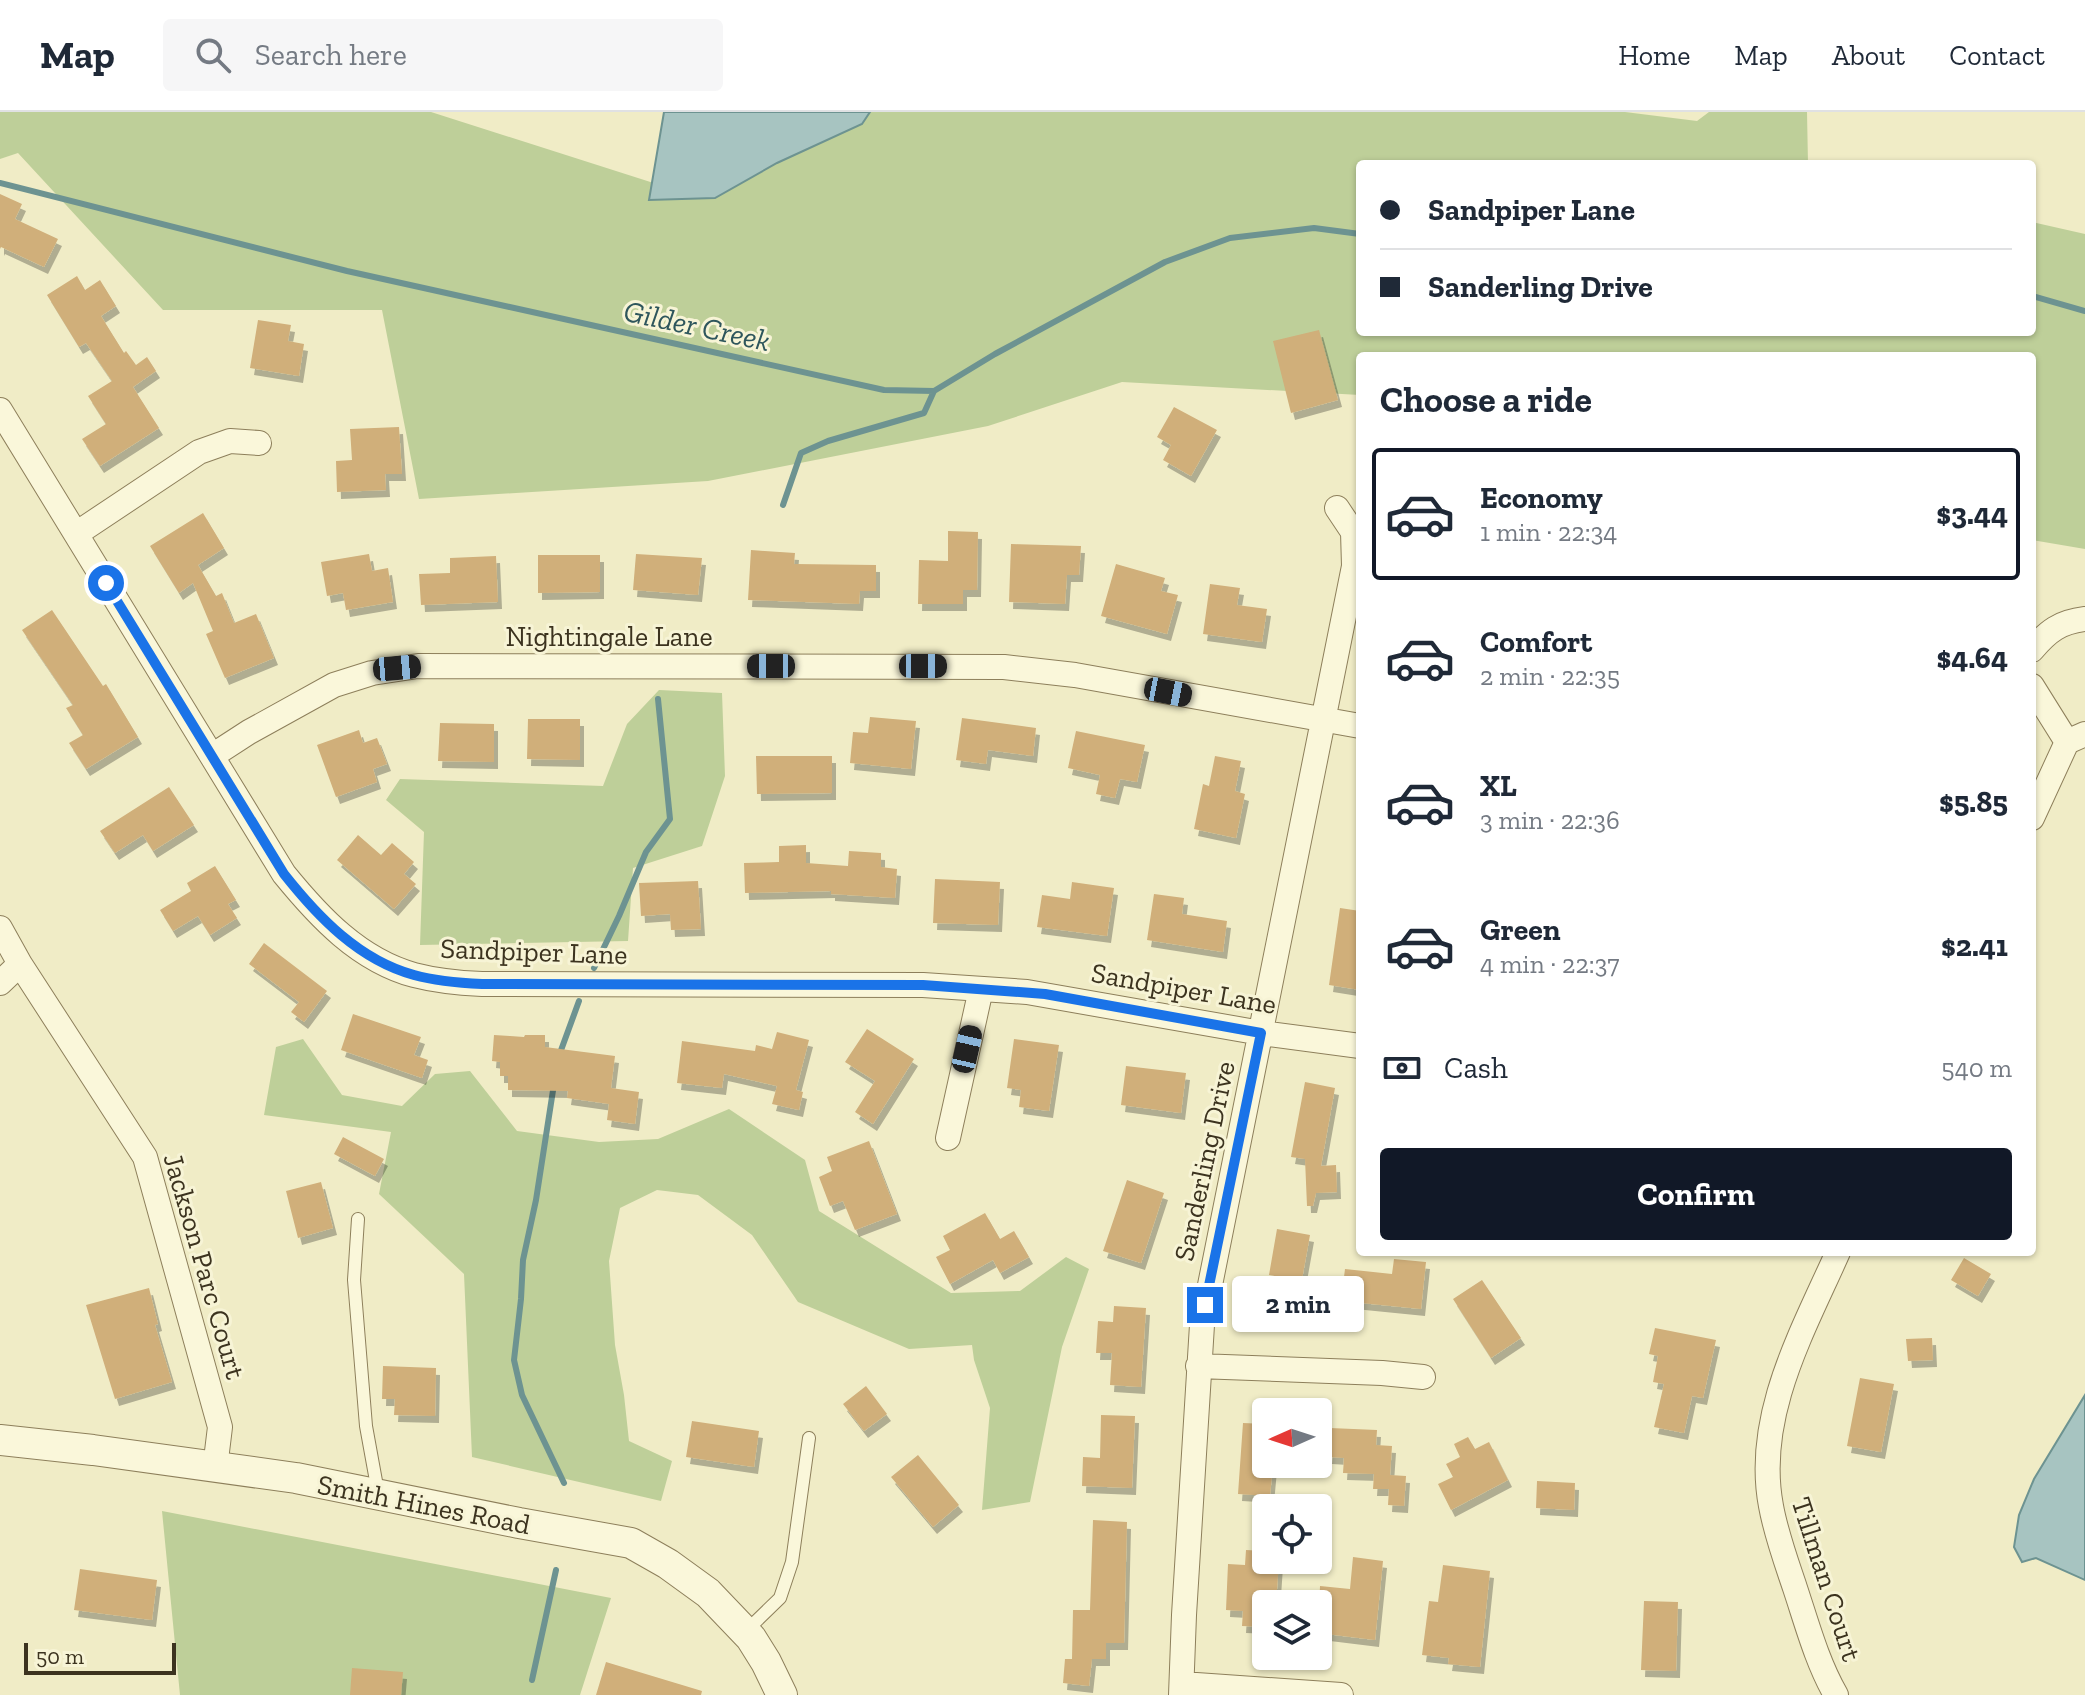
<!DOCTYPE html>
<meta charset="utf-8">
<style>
:root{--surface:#fff;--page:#f6f6f7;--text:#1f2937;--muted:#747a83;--line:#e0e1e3;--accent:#111827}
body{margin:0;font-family:"Zilla Slab",serif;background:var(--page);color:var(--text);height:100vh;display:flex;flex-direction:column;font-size:30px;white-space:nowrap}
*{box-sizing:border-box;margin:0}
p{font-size:26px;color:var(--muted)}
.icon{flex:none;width:44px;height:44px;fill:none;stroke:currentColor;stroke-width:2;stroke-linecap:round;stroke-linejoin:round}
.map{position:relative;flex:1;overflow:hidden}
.drawer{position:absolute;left:1356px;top:240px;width:680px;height:904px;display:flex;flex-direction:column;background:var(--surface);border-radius:8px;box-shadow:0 2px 6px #0004}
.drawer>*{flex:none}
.banner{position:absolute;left:1356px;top:48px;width:680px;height:176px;border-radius:8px;box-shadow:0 2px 6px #0004;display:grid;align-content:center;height:176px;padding:0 24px;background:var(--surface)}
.needle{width:52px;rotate:267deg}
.fabs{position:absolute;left:1252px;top:1286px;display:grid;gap:16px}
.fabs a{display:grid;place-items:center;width:80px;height:80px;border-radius:8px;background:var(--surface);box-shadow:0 2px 6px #0004;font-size:40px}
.scale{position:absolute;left:24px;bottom:20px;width:152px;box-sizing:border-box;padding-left:8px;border:4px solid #3c331f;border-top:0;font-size:22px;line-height:28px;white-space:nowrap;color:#3c331f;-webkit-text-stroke:6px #f7f4d6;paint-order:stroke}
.end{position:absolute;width:36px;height:36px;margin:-18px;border:10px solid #1a73e8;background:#fff;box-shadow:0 0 0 4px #fff}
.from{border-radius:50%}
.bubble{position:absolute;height:56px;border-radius:8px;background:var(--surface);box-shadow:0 2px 6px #0004;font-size:26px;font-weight:700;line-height:56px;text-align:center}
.car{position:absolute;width:24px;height:48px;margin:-24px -12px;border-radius:10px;box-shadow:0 0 6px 2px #0007;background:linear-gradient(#222 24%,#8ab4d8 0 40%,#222 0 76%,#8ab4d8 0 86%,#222 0)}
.banner b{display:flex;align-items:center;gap:28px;height:76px;font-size:30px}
.banner b+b{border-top:2px solid var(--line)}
.banner i{width:20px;height:20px;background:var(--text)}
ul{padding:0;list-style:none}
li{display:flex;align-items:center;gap:24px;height:132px;margin:0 16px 12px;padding:0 8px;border:4px solid transparent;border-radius:8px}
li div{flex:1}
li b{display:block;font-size:30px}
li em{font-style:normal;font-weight:700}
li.active{border-color:var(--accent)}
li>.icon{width:72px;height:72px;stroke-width:1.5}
h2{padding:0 24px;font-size:36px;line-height:96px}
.pay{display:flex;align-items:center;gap:20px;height:88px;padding:0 24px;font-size:30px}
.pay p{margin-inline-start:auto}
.button{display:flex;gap:16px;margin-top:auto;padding:16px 24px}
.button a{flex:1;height:92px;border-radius:8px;background:var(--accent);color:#fff;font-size:32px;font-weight:700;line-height:92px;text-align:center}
header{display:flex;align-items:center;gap:48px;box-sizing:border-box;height:112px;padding:0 40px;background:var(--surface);border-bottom:2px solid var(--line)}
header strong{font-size:38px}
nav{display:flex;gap:44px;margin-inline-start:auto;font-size:28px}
.search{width:560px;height:72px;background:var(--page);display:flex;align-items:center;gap:20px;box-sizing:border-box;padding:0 28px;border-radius:8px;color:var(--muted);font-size:30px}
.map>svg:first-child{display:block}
.green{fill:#becf99}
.water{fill:#a7c4c1;stroke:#6d9391;stroke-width:2}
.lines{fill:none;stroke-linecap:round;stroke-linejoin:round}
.stream{stroke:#6d9391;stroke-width:6}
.building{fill:#d0af7a;filter:url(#shadow)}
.service-casing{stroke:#8d7f5b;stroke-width:14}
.minor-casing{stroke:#8d7f5b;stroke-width:26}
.tertiary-casing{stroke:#8d7f5b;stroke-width:32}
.service{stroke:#faf7da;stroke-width:12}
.minor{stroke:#faf7da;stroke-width:24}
.tertiary{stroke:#faf7da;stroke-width:30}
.route{stroke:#1a73e8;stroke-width:10}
.labels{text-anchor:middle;stroke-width:6;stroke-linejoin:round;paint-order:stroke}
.street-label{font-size:28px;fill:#3c331f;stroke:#f7f4d6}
.water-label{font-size:30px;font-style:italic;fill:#2e565c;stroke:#f7f4d6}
</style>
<header>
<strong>Map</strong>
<div class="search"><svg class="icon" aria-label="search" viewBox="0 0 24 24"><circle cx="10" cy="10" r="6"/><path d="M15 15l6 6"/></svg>Search here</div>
<nav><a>Home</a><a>Map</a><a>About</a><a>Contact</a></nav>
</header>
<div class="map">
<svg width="2085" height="1583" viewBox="0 0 2085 1583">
<defs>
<filter id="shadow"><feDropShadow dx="4" dy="7" stdDeviation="0" flood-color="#0004"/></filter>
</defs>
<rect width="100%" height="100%" fill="#f0ecc6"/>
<path class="green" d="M0 0H431L688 82 817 0H1625L1697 9 1709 0H1807L1808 52H1360V220H2032V110L2085 122V437L2032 428V244H1360V283L1122 270 988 314 708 369 419 387 382 198H163L18 41 0 47Z
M659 578 722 581 725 664 702 734 633 756 628 829 420 833 424 720 386 688 400 667 603 674 627 612Z
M303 927 342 983 402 994 435 962 470 959 517 1019 599 1030 658 1027 729 997 805 1048 819 1099 951 1181 1020 1179 1066 1145 1089 1157 1062 1235 1030 1390 982 1398 990 1296 974 1248 972 1233 909 1237 798 1190 752 1123 698 1083 657 1078 620 1096 609 1149 615 1233 624 1283 629 1329 672 1349 661 1389 472 1345 464 1162 379 1082 391 1020 264 1003 276 935Z
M162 1399 611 1486 580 1583H180Z"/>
<path class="water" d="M664 0H870L862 12 777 51 715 86 649 88Z
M2085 1283V1468L2036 1446 2022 1450 2014 1435 2019 1403 2034 1367Z"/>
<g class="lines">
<path class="stream" d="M0 71 347 159 884 278 934 279 995 242 1165 150 1230 126 1314 116 1360 122
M2032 184 2085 199
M783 393 801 341 828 329 924 301 934 279
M594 856 619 804 646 740 670 707 658 587
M560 941 579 889
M554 972 536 1088 523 1148 521 1187 514 1248 522 1283 564 1371
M532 1568 556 1458"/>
</g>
<path class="building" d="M0 82 22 92 15 107 58 127 44 155 1 135 0 137Z
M77 164 85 178 100 168 116 194 101 204 124 241 126 239 136 253 147 245 156 259 133 275 159 316 100 354 82 327 106 312 88 284 112 269 86 231 79 235 47 183Z
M258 208 291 213 288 229 304 232 299 264 250 256Z
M1319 218 1338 288 1291 301 1273 229Z
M1174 295 1217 318 1191 364 1163 348 1171 333 1157 325Z
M399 315 402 362H385L386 378 337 380 336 349 352 348 350 317Z
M203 401 224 436 198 453 216 484 222 481 234 511 256 502 274 546 225 566 206 522 213 519 193 471 179 481 150 434Z
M948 419 978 420 977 478H963V492H918L919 448 948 449Z
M1011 432 1081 434 1079 463H1067L1065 492 1009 490Z
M751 438 795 441 794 452 876 453V479H860L859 492 748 488Z
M369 442 372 459 388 456 393 490 346 498 343 481 327 484 321 450Z
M636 442 702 446 698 483 633 478Z
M538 443H600V480L538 481Z
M496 444 498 490 421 493 419 462 450 461V446Z
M1116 452 1165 466 1161 479 1178 483 1167 522 1101 504Z
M1210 472 1240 476 1237 493 1267 497 1262 530 1203 522Z
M52 498 103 574 106 572 138 625 86 657 69 631 83 623 66 596 73 593 22 518Z
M870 605 916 609 911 657 850 651 853 620 868 621Z
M962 606 1036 616 1033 644 988 638 986 652 956 648Z
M528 607H580V648L527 647Z
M440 611 494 612V650L438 649Z
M359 618 363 631 377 626 387 652 373 657 377 670 336 685 317 633Z
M1076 619 1145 633 1137 670 1120 667 1115 686 1096 682 1100 663 1068 656Z
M756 644H832V681L757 682Z
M1215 644 1241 649 1235 679 1245 682 1236 726 1194 717 1203 672 1209 674Z
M169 675 194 713 153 739 143 723 115 741 100 719Z
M358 723 381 743 392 731 414 750 404 762 416 772 394 797 337 748Z
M806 733V751L848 754 849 739 881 741V755L897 757 895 786 831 782V779L745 781 744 751 779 750V734Z
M215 754 236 788 228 792 237 806 210 823 198 804 173 819 160 798 191 779 187 771Z
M935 767 1000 770 998 813 933 811Z
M698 769 701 817 671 818 670 802 641 804 639 771Z
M1072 770 1114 776 1107 824 1037 815 1042 783 1070 787Z
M1154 782 1184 786 1182 802 1227 809 1223 840 1147 828Z
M1340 796 1360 799V878L1329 873Z
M264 831 327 879 304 910 291 900 299 890 249 852Z
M353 902 421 925 414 943 428 948 422 966 341 938Z
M867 917 914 947 873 1012 855 1000 875 969 845 950Z
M777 920 809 928 796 978 803 980 799 998 772 992 777 974 724 962 722 976 677 971 682 929 755 939 756 933 772 937Z
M494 923 524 925 525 923H545V935L615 944 611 976 639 980 635 1012 607 1008 609 992 567 986 568 979 508 978V964H500V950L492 949Z
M1014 927 1059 933 1049 999 1019 995 1021 978 1007 976Z
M1126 954 1186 961 1181 1001 1121 993Z
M1305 970 1335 976 1321 1054 1336 1053 1337 1080 1316 1081 1313 1094H1307L1305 1047 1291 1045Z
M343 1025 384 1047 375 1064 334 1042Z
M869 1029 897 1102 855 1118 843 1089 830 1094 819 1065 832 1059 827 1045Z
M1127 1068 1164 1081 1141 1151 1103 1139Z
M321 1070 333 1116 298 1126 286 1079Z
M985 1101 1000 1127 1014 1119 1029 1145 1000 1161 993 1148 950 1172 936 1145 950 1138 943 1124Z
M1277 1117 1310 1123 1297 1195 1271 1191 1275 1164 1269 1163Z
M1964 1146 1991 1162 1978 1184 1951 1168Z
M1394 1147 1426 1150 1421 1197 1341 1189 1345 1157 1392 1162Z
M1482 1168 1521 1226 1491 1246 1453 1187Z
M149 1176 158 1212 155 1213 172 1270 115 1287 86 1193Z
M1114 1194 1146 1196 1141 1275 1110 1273 1112 1241H1096L1098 1209 1113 1210Z
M1655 1216 1716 1228 1703 1286 1692 1284 1684 1321 1654 1315 1664 1272 1653 1270 1658 1244 1649 1242Z
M1932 1226 1933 1248 1908 1249 1906 1227Z
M383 1254 436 1256 435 1304 394 1303 395 1287H382Z
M1860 1266 1894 1272 1881 1340 1847 1334Z
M866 1274 887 1302 864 1319 843 1292Z
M1101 1303 1135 1304 1132 1376 1082 1374 1083 1345 1100 1346Z
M692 1309 759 1319 754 1355 686 1345Z
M1243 1311 1266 1312V1352H1273L1270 1384 1238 1382Z
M1330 1316 1377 1318 1376 1333 1392 1334 1390 1363 1406 1364 1404 1394 1388 1393 1389 1377H1373L1374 1362 1343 1361 1344 1346 1328 1345Z
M1468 1325 1475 1337 1489 1330 1508 1368 1451 1398 1438 1372 1453 1365 1446 1352 1460 1345 1454 1332Z
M918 1343 959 1393 933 1415 891 1365Z
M1537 1369 1575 1371 1574 1398 1536 1396Z
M1093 1408 1127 1410 1124 1531H1106V1547H1092L1089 1574 1063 1571 1065 1547H1072L1073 1498H1090Z
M1246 1438 1266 1439V1448H1279L1276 1492H1266V1515L1242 1514 1243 1499 1226 1498 1228 1452 1245 1453Z
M1353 1445 1383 1449 1375 1528 1318 1521 1320 1474 1350 1477Z
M1443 1453 1490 1459 1480 1555 1448 1552 1449 1546 1422 1543 1429 1489 1438 1490Z
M80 1457 157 1468 152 1508 74 1498Z
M1644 1489 1678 1490 1676 1559 1641 1558Z
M606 1550 702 1579 701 1583H596Z
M352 1556 403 1560 401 1583H350Z"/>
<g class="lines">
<defs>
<path id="service" d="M358 1107 354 1168 366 1314 378 1380
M745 1520 780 1486 792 1450 809 1326"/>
<path id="minor" d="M0 298 284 762C319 805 359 848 414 863 437 869 459 871 482 872L923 873 1027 880 1261 921 1360 934
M76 422 199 340 230 329 259 331
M2032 538C2048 519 2060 510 2085 507
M2032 574 2067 630 2085 622
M212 644 249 620 334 573 372 561 418 554 1004 555 1075 563 1360 614
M2032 706 2067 630
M0 816 20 852 145 1045 220 1315 215 1356
M0 871 20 852
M948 1026 981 877
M1198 1254 1382 1261 1423 1265
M1182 1572 1341 1583
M1181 1583 1184 1503 1202 1213 1354 454 1353 420 1337 396
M1836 1583C1817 1550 1807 1512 1795 1476 1786 1449 1776 1422 1771 1394 1754 1304 1803 1219 1838 1140"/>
<path id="tertiary" d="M0 1328 93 1338 296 1366 519 1411 631 1431 668 1452 708 1481 751 1526 766 1550 782 1583"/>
</defs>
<use href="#service" class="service-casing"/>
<use href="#minor" class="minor-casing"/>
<use href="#tertiary" class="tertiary-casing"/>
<use href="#service" class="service"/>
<use href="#minor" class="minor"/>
<use href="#tertiary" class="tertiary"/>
</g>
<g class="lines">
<path class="route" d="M106 471 284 762C318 805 359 848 414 863 436 869 459 871 482 872L923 873 1045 882 1261 921 1205 1193"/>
</g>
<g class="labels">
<g class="street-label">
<text x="609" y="534">Nightingale Lane</text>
<text transform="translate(534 839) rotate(2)" y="10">Sandpiper Lane</text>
<text transform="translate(1184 876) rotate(10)" y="10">Sandpiper Lane</text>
<text transform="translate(1204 1049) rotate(-78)" y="10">Sanderling Drive</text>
<text transform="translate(205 1154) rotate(74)" y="10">Jackson Parc Court</text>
<text transform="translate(424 1392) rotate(11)" y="10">Smith Hines Road</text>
<text transform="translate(1827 1467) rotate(72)" y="10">Tillman Court</text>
</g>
<g class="water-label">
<text transform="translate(697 214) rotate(12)" y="10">Gilder Creek</text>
</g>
</g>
</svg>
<div class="fabs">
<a><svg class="needle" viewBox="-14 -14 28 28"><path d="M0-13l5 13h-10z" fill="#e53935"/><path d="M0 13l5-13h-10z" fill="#747a83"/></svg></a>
<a><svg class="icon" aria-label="locate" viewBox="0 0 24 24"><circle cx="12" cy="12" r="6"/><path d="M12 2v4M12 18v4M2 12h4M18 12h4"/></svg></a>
<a><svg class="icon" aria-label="layers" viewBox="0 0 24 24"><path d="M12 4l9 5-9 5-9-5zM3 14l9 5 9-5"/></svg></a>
</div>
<div class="scale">50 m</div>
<i class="end from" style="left:106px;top:471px"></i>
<i class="end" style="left:1205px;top:1193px"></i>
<div class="bubble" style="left:1232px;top:1164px;width:132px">2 min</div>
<i class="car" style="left:771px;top:554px;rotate:270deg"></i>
<i class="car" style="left:923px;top:554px;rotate:90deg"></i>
<i class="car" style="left:397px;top:556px;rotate:85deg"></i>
<i class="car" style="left:1168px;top:580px;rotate:101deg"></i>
<i class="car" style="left:967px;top:937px;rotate:13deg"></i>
<div class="banner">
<b><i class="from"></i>Sandpiper Lane</b>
<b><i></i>Sanderling Drive</b>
</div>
<section class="drawer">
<h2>Choose a ride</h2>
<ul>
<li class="active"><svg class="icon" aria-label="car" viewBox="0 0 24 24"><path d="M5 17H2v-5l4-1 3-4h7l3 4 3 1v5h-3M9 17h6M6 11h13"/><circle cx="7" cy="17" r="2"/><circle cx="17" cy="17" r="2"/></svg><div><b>Economy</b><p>1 min · 22:34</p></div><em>$3.44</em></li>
<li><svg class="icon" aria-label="car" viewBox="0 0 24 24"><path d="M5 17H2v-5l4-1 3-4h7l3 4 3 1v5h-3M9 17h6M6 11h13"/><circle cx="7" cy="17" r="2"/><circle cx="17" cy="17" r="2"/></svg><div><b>Comfort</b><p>2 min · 22:35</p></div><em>$4.64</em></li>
<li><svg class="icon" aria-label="car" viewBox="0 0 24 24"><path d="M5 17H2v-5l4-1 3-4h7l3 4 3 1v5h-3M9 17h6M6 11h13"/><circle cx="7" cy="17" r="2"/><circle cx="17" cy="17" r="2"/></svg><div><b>XL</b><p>3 min · 22:36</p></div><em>$5.85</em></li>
<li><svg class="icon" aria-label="car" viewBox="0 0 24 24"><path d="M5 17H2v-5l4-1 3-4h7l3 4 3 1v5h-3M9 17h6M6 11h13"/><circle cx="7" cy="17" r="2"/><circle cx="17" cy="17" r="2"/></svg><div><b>Green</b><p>4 min · 22:37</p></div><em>$2.41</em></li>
</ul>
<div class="pay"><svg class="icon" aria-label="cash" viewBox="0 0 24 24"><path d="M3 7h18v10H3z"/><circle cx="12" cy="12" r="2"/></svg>Cash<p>540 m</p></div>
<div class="button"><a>Confirm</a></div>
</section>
</div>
